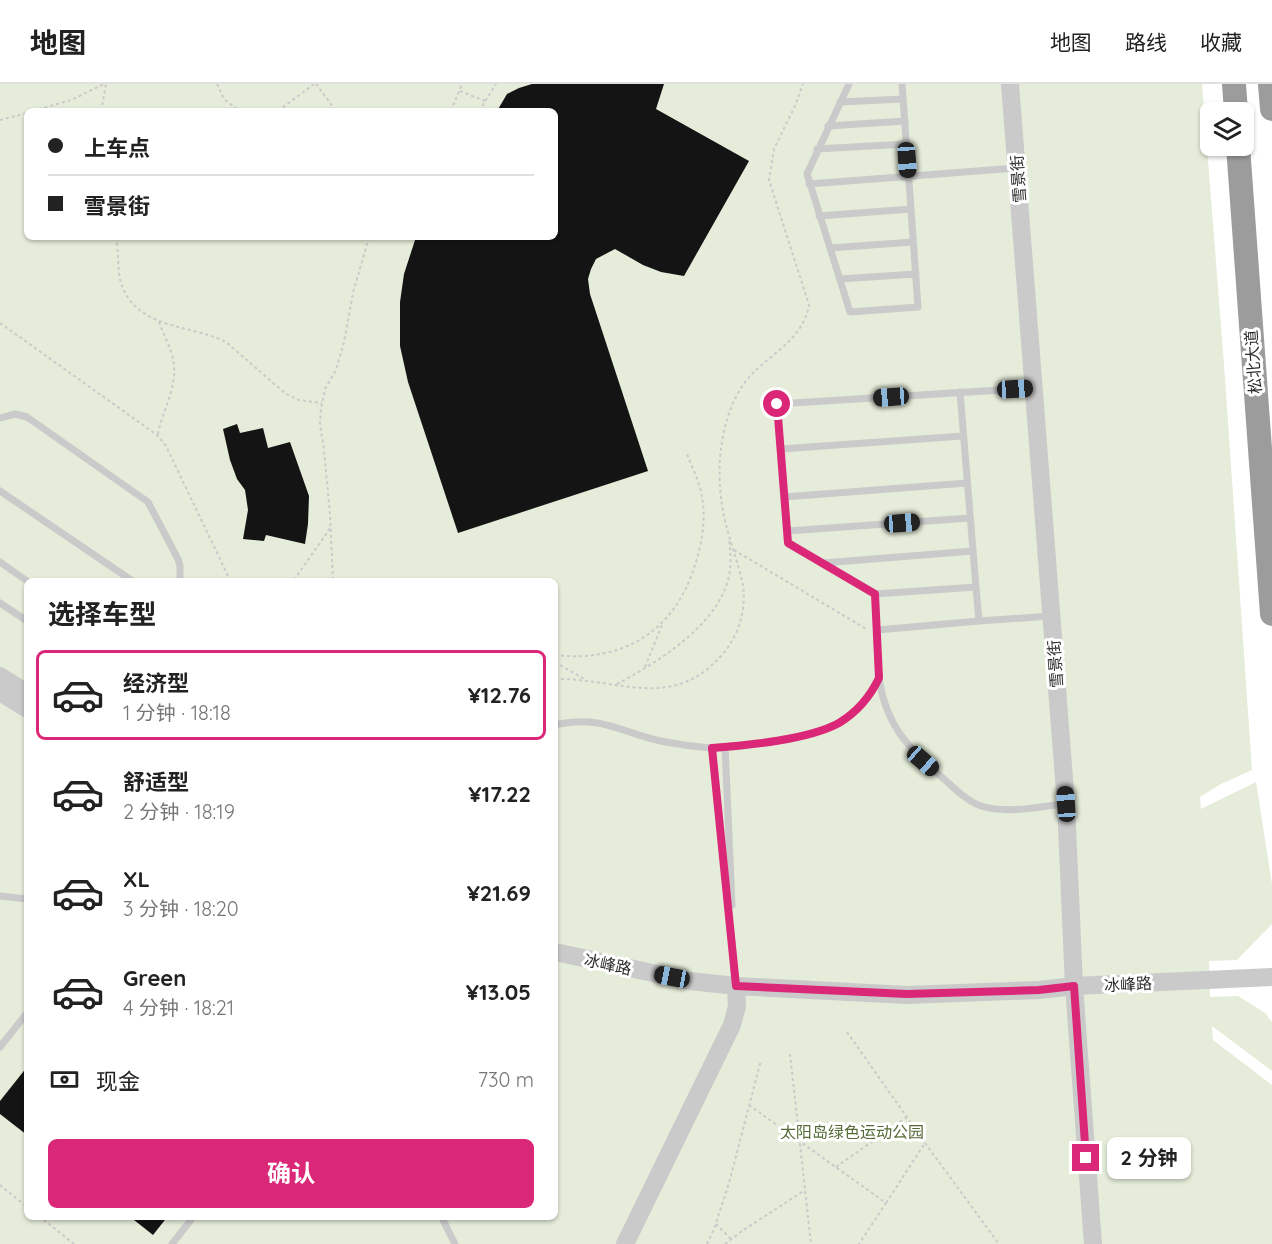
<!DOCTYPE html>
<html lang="zh">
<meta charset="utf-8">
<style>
:root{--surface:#fff;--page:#f2f2f2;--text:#222;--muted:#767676;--line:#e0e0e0;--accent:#db2777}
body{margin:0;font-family:Quicksand,"Noto Sans SC",sans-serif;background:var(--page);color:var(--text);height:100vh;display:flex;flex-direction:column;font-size:22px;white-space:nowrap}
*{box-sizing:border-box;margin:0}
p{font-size:20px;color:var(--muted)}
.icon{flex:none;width:33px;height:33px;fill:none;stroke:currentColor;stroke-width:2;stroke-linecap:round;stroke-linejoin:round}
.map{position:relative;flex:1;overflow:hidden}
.details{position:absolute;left:24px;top:494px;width:534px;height:642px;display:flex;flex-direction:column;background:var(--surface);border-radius:9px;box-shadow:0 2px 4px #0004}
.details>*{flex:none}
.guide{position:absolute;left:24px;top:24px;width:534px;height:132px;border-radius:9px;box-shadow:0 2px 4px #0004;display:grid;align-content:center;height:132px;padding:0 24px;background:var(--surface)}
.tools{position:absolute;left:1200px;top:18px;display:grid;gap:12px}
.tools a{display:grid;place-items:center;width:54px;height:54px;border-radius:9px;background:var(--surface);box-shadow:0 2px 4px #0004;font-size:30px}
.end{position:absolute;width:27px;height:27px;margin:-14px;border:8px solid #db2777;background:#fff;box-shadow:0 0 0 3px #fff}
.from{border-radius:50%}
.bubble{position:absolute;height:42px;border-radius:9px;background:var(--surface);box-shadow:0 2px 4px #0004;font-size:20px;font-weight:700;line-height:42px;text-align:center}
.car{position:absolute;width:18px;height:36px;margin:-18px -9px;border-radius:8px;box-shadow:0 0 4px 2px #0007;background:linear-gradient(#222 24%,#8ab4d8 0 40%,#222 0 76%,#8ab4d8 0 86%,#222 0)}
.guide b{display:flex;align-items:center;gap:21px;height:57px;font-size:22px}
.guide b+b{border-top:2px solid var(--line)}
.guide i{width:15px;height:15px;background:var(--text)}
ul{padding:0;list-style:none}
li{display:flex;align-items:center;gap:18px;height:90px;margin:0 12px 9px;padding:0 12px;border:3px solid transparent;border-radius:9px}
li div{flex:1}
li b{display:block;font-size:22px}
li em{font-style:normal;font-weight:700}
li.current{border-color:var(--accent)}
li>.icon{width:54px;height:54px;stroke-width:1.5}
h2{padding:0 24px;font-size:27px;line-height:72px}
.pay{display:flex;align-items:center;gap:15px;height:66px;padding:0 24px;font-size:22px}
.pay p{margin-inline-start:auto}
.cta{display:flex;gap:12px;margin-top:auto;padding:12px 24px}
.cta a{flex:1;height:69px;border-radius:9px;background:var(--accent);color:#fff;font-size:24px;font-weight:700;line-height:69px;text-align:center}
header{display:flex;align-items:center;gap:36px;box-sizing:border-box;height:84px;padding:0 30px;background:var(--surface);border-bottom:2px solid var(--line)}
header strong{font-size:28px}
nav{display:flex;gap:33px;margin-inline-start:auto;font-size:21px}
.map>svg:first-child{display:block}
.green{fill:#e5ecd9;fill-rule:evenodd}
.building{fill:#141414}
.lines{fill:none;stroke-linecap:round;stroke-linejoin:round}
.path{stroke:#cacaca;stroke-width:2;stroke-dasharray:3 3;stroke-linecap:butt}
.service{stroke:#cacaca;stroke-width:7}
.tertiary{stroke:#cacaca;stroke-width:18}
.trunk{stroke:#9c9c9c;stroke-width:24}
.route{stroke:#db2777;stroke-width:8}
.labels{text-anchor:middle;stroke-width:6;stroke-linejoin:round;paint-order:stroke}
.street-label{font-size:16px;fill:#2d2d2d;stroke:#fff}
.park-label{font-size:16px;fill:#546b37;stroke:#fff}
</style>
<header>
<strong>地图</strong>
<nav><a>地图</a><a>路线</a><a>收藏</a></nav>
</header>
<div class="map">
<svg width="1272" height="1160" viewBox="0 0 1272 1160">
<rect width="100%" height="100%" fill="#fff"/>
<path class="green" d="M0 0H1202L1224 280 1252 686 1219 701 1200 713 1201 725 1256 698 1272 800V840L1237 876 1209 877 1210 913 1238 912 1265 929 1272 938V987L1212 942 1213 956 1272 1001V1160H0ZM27 27H555V153H27ZM27 496H555V1132H27Z"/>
<path class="building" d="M532 0H664L656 25 749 77 684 192 661 188 643 181 615 165 596 175 591 185 588 195 590 210 648 387 458 449 408 298 400 262V218L404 190 416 153H555V27H497L507 10 519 4Z
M237 340 240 349 263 344 268 364 290 358 309 412 308 440 305 460 266 451 264 457 243 455 248 426 245 406 237 395 230 376 223 345Z
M27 983V1051L0 1030V1017Z
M129 1132H168L153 1151Z"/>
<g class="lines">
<path class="path" d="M217 0 224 15 239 27
M316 0 336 27
M460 7 485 17
M33 27 71 16 104 0
M101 27 106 0
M278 27 314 0
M451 27 462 0
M479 27 496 0
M0 36 27 29
M116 153C119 168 117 185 121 199 136 246 191 240 226 258L286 310 299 316 322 319
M0 239 157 351 166 362 230 496
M158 350C162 328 176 306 174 282 173 267 164 252 159 238
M734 466 868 546
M294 496 331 443
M333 496 330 430 324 366 320 340 321 324 325 305 336 286 344 258 353 209 369 153
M555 571C623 579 675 547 695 481 702 460 706 435 702 413 700 398 692 384 687 370
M555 578 586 596
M645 583 662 541
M555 595C621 594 675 630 726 566 740 547 746 525 743 501 737 474 726 448 722 421 715 378 722 318 755 287 776 267 804 252 809 221L769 96 774 65 795 22 803 0
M617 600C658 578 724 538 730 486 731 475 730 464 729 454
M847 948 925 1059 886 1119
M790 970 811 1160
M749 1021 886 1119 859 1160
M925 1059 999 1160
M836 1083 907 1033
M0 1101 27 1123
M39 1132 74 1160
M716 1140 731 1155
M707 1160 714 1145 729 1099 761 976
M725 1160 742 1147 805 1106"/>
<path class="service" d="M849 0 807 90 850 228 918 223 902 0
M840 18 903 15
M828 42 905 37
M817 65 906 60
M809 100 1016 84
M819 132 911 125
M830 164 913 158
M840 195 916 190
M960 308 976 503
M0 334 15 330 27 333 148 418 178 475 180 482V496
M781 365 963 352
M0 407 131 496
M784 413 967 399
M787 447 970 434
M0 478 27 497
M823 479 973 467
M875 510 788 459 777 320 1032 304
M0 519 27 537
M877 546 979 537
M879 594C886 642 909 665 944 695 955 705 967 717 981 722 1007 730 1038 723 1063 720
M555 641C605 630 621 650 666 658 681 661 696 663 711 664 740 665 816 652 840 638 858 627 870 612 879 594L875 510 976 503 979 537 1051 532
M725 663 732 821
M712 664 736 899
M0 812 27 815
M0 963 27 929
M441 1132 455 1160
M172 1160 194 1132"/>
<path class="tertiary" d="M1010 0 1066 720 1074 902 1093 1160
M0 592 27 609
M0 608 27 625
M555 868 690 897 736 902 907 911 1039 906 1074 902 1272 893
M625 1160 732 941 737 922 736 902"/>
<path class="trunk" d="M1234 0 1236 28
M1270 0 1272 25
M1238 62 1272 530"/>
</g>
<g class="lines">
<path class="route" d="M777 320 788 459 875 510 879 594C870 613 857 628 839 639 808 656 748 661 712 664L736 902 907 910 1039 906 1074 902 1086 1074"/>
</g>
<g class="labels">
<g class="street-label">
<text transform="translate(1018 95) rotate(-94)" y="6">雪景街</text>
<text transform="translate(1253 278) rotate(-94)" y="6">松北大道</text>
<text transform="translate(1055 580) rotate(-94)" y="6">雪景街</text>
<text transform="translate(608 880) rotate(12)" y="6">冰峰路</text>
<text transform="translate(1128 900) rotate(-3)" y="6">冰峰路</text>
</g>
<g class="park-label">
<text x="852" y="1054">太阳岛绿色运动公园</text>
</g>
</g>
</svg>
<div class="tools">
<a><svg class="icon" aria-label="layers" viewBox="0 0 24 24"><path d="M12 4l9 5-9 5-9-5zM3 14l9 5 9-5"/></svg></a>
</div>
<i class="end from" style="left:777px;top:320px"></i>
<i class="end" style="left:1086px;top:1074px"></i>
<div class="bubble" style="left:1107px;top:1053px;width:84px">2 分钟</div>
<i class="car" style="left:907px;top:76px;rotate:176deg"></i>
<i class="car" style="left:1015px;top:305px;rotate:87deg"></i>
<i class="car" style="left:891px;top:313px;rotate:266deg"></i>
<i class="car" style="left:902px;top:439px;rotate:86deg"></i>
<i class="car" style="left:923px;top:677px;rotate:131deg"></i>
<i class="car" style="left:1066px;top:720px;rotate:356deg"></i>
<i class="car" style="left:672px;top:893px;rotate:281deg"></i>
<div class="guide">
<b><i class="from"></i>上车点</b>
<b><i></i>雪景街</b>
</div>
<section class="details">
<h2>选择车型</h2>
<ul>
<li class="current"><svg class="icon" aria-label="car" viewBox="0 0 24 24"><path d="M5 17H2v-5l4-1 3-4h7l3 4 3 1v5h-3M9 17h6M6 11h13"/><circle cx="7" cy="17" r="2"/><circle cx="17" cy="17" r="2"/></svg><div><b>经济型</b><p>1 分钟 · 18:18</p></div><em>¥12.76</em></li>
<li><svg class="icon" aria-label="car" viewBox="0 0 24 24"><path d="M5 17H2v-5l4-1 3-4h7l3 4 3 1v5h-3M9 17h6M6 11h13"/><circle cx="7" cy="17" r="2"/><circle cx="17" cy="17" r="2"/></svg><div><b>舒适型</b><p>2 分钟 · 18:19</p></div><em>¥17.22</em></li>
<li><svg class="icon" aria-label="car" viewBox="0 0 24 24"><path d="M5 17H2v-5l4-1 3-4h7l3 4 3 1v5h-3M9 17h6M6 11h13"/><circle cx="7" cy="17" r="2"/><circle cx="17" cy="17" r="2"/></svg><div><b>XL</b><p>3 分钟 · 18:20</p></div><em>¥21.69</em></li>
<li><svg class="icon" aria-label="car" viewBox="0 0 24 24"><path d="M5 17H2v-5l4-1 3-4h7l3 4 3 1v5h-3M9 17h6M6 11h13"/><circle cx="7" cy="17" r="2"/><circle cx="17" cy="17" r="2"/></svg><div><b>Green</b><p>4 分钟 · 18:21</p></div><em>¥13.05</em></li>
</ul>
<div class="pay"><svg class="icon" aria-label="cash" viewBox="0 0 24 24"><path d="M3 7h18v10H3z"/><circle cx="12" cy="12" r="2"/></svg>现金<p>730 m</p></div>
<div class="cta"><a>确认</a></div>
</section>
</div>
